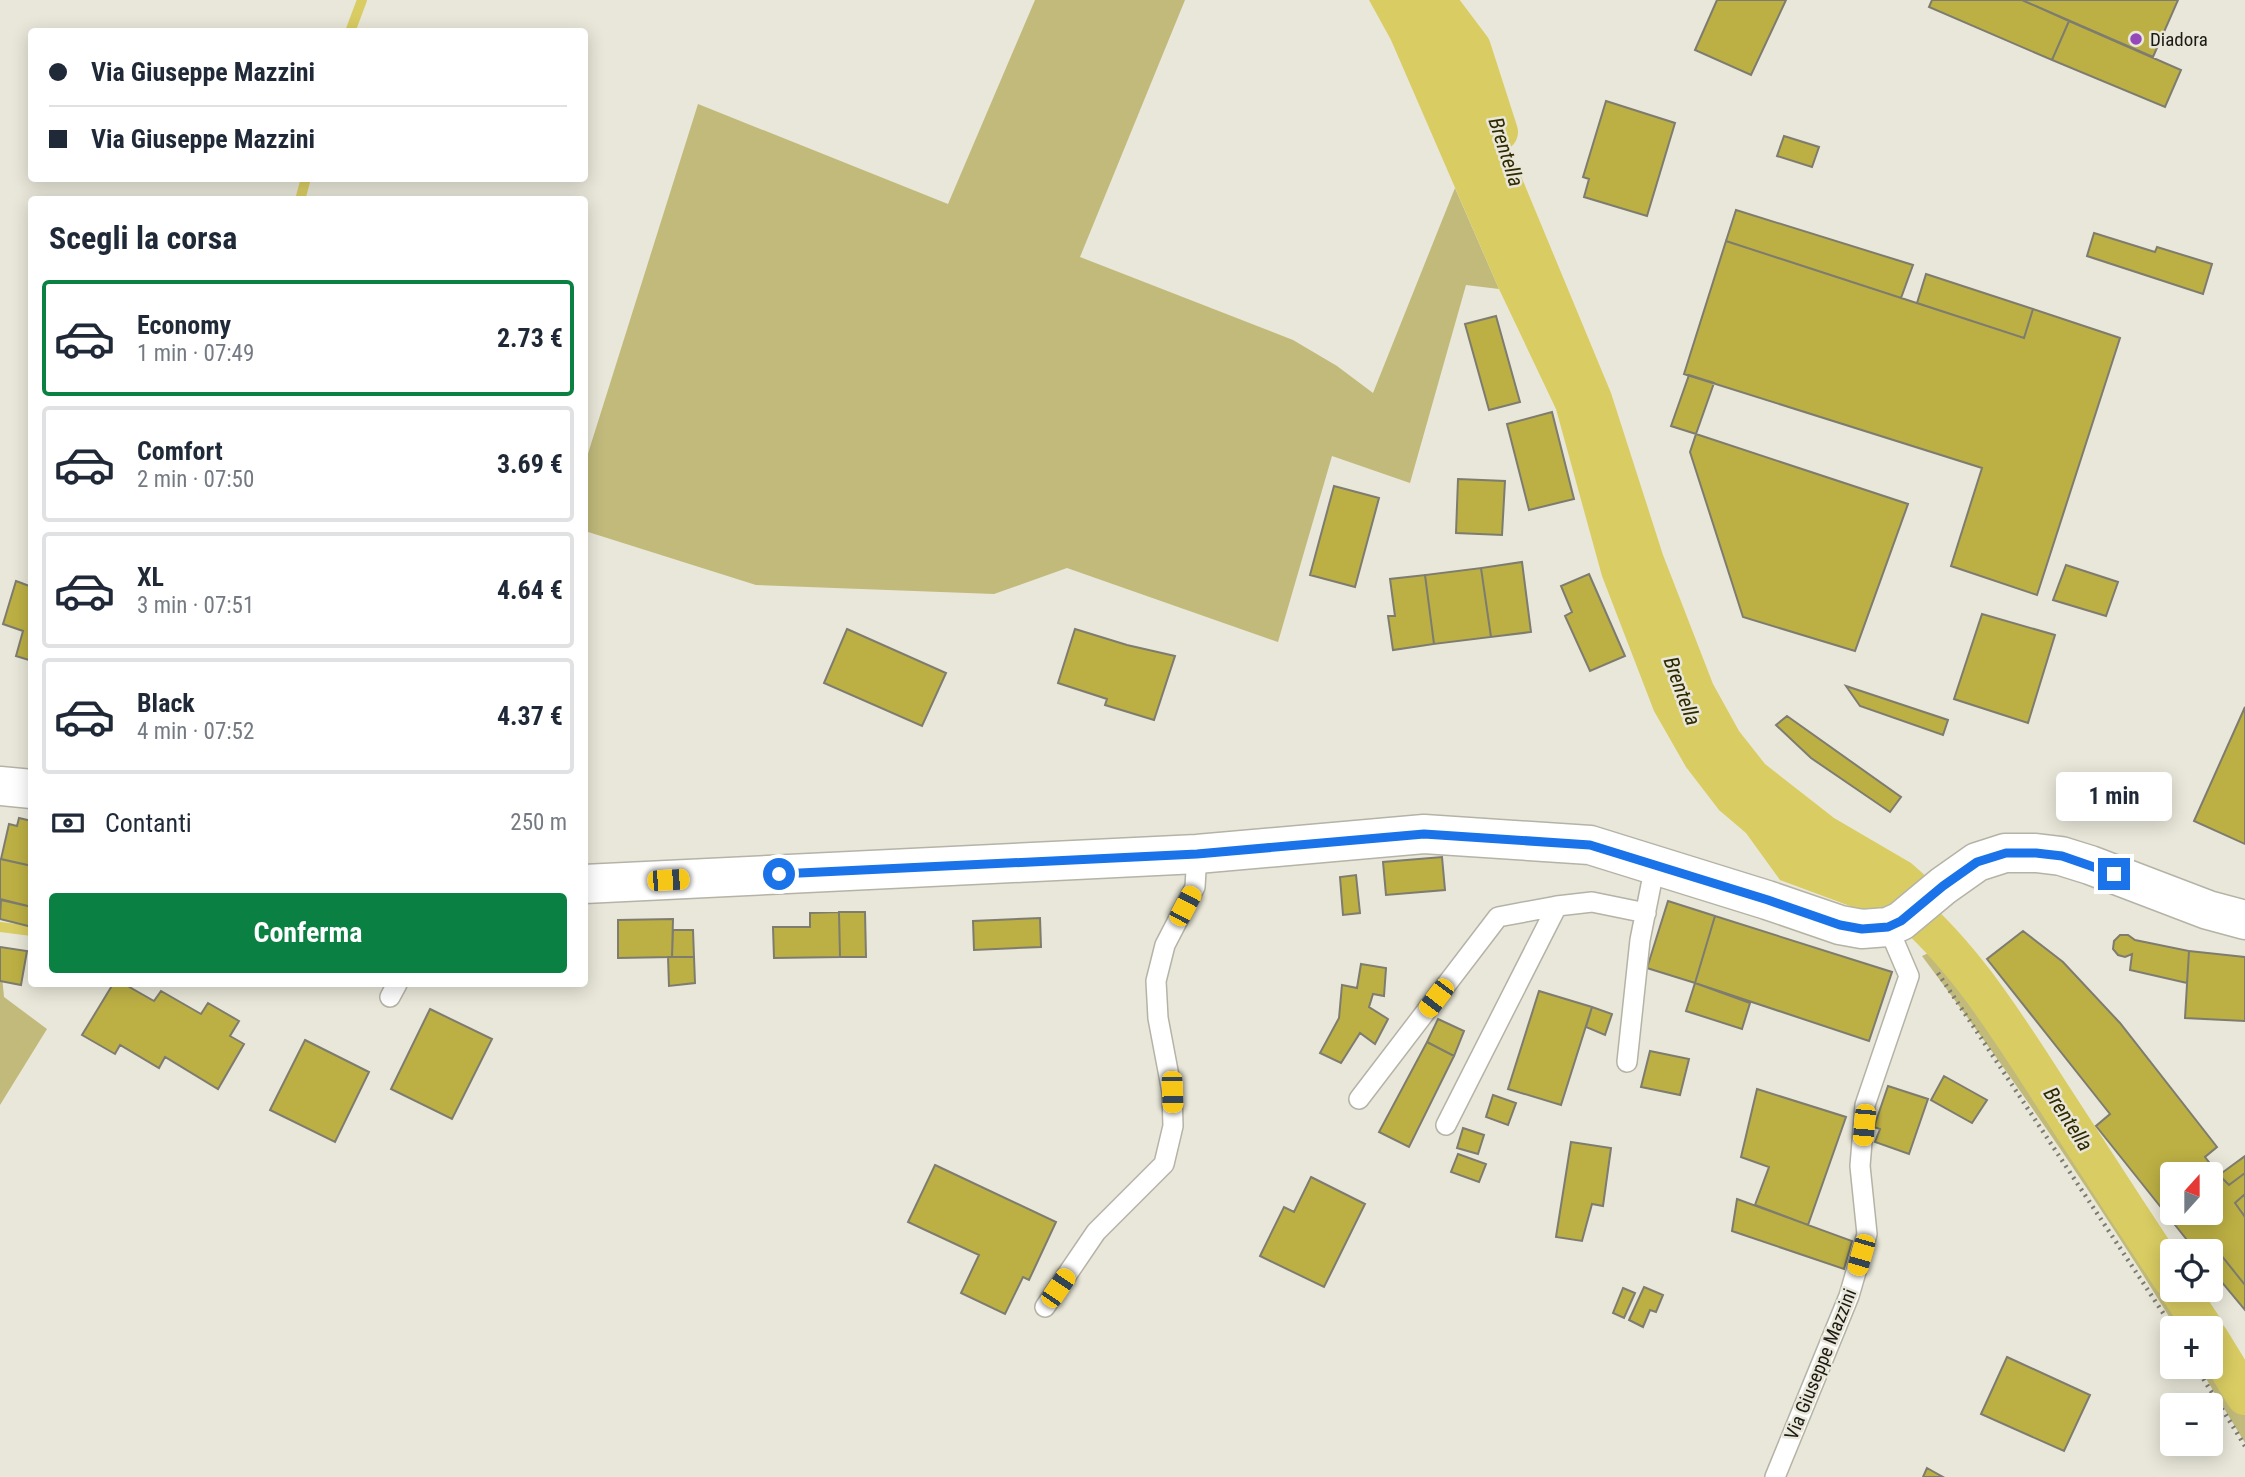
<!DOCTYPE html>
<html lang="it">
<meta charset="utf-8">
<style>
:root{--surface:#fff;--page:#f2f2f3;--text:#1f2937;--muted:#747a83;--line:#e0e1e3;--accent:#0b8043}
body{margin:0;font-family:"Roboto Condensed",sans-serif;background:var(--page);color:var(--text);height:100vh;display:flex;flex-direction:column;font-size:26px;white-space:nowrap}
*{box-sizing:border-box;margin:0}
p{font-size:23px;color:var(--muted)}
.icon{flex:none;width:38px;height:38px;fill:none;stroke:currentColor;stroke-width:2;stroke-linecap:round;stroke-linejoin:round}
.map{position:relative;flex:1;overflow:hidden}
.details{position:absolute;left:28px;top:196px;width:560px;height:791px;display:flex;flex-direction:column;background:var(--surface);border-radius:7px;box-shadow:0 4px 18px #0003}
.details>*{flex:none}
.banner{position:absolute;left:28px;top:28px;width:560px;height:154px;border-radius:7px;box-shadow:0 4px 18px #0003;display:grid;align-content:center;height:154px;padding:0 21px;background:var(--surface)}
.needle{width:46px;rotate:21deg}
.tools{position:absolute;left:2160px;top:1162px;display:grid;gap:14px}
.tools a{display:grid;place-items:center;width:63px;height:63px;border-radius:7px;background:var(--surface);box-shadow:0 4px 18px #0003;font-size:35px}
.end{position:absolute;width:32px;height:32px;margin:-16px;border:9px solid #1a73e8;background:#fff;box-shadow:0 0 0 4px #fff}
.from{border-radius:50%}
.bubble{position:absolute;height:49px;border-radius:7px;background:var(--surface);box-shadow:0 4px 18px #0003;font-size:23px;font-weight:700;line-height:49px;text-align:center}
.car{position:absolute;width:21px;height:42px;margin:-21px -10px;border-radius:9px;box-shadow:0 0 5px 2px #0007;background:linear-gradient(#f5c518 24%,#345 0 40%,#f5c518 0 76%,#345 0 86%,#f5c518 0)}
.banner b{display:flex;align-items:center;gap:24px;height:66px;font-size:26px}
.banner b+b{border-top:2px solid var(--line)}
.banner i{width:18px;height:18px;background:var(--text)}
ul{padding:0;list-style:none}
li{display:flex;align-items:center;gap:21px;height:116px;margin:0 14px 10px;padding:0 7px;border:4px solid var(--line);border-radius:7px}
li div{flex:1}
li b{display:block;font-size:26px}
li em{font-style:normal;font-weight:700}
li.on{border-color:var(--accent)}
li>.icon{width:63px;height:63px;stroke-width:1.5}
h2{padding:0 21px;font-size:32px;line-height:84px}
.pay{display:flex;align-items:center;gap:18px;height:77px;padding:0 21px;font-size:26px}
.pay p{margin-inline-start:auto}
.cta{display:flex;gap:14px;margin-top:auto;padding:14px 21px}
.cta a{flex:1;height:80px;border-radius:7px;background:var(--accent);color:#fff;font-size:28px;font-weight:700;line-height:80px;text-align:center}
.map>svg:first-child{display:block}
.green{fill:#c1ba7b}
.water{fill:#d9cc63}
.lines{fill:none;stroke-linecap:round;stroke-linejoin:round}
.stream{stroke:#d9cc63;stroke-width:10}
.canal{stroke:#d9cc63;stroke-width:38}
.building{fill:#bcb044;stroke:#7d7c6f;stroke-width:2;fill-rule:evenodd}
.service-casing{stroke:#b5b3a6;stroke-width:22}
.minor-casing{stroke:#b5b3a6;stroke-width:41}
.path{stroke:#7d7c72;stroke-width:4.5;stroke-dasharray:2 5;stroke-linecap:butt}
.service{stroke:#fff;stroke-width:19}
.minor{stroke:#fff;stroke-width:38}
.route{stroke:#1a73e8;stroke-width:9}
.poi-dot{fill:#9448b9;stroke:#e8e7d9;stroke-width:2.5}
.labels{text-anchor:middle;stroke-width:5;stroke-linejoin:round;paint-order:stroke}
.poi-label{font-size:19px;fill:#1b1a15;stroke:#e8e7d9;text-anchor:start}
.street-label{font-size:19px;fill:#1b1a15;stroke:#e8e7d9}
.water-label{font-size:21px;font-style:italic;fill:#302a00;stroke:#e8e7d9}
</style>
<div class="map">
<svg width="2245" height="1477" viewBox="0 0 2245 1477">
<rect width="100%" height="100%" fill="#e8e7d9"/>
<path class="green" d="M1035 0H1185L1080 257 1293 340 1337 366 1373 393 1455 188 1499 289 1466 285 1410 483 1332 456 1278 642 1067 568 994 594 756 585 585 531V463L698 104 948 204Z
M1958 939 2174 1251H2172V1290H2200L2245 1361V1443L2199 1367H2210V1328H2176C2098 1200 2012 1076 1922 956Z
M0 955 4 997 47 1029 0 1105Z"/>
<path class="water" d="M1369 0H1448L1611 393 1663 555 1713 684 1739 731 1765 764 1834 818 1911 863 1936 885 1886 910 1858 909 1780 880 1746 833 1719 810 1686 767 1654 711 1602 576 1556 409 1499 289 1391 40Z"/>
<g class="lines">
<path class="stream" d="M350 32 362 0
M300 200 306 178
M0 927 32 931"/>
<path class="canal" d="M1436 0 1472 48 1499 132
M1886 891C1956 943 2003 1019 2050 1092 2090 1154 2131 1217 2172 1279
M2179 1290 2204 1328
M2210 1339 2245 1396"/>
</g>
<path class="building" d="M1717 0H1786L1751 75 1695 50Z
M1932 0H2022L2069 21 2052 60 1929 7Z
M2022 0H2178L2153 57Z
M2069 21 2181 70 2165 107 2052 60Z
M1606 101 1675 123 1647 216 1584 197 1589 179 1583 177Z
M1784 136 1819 147 1812 167 1777 156Z
M1736 210 1913 265 1901 298 1726 241Z
M2094 233 2155 252 2157 247 2212 264 2203 294 2087 256Z
M1726 241 2024 338 2033 309 2120 338 2037 595 1951 566 1982 468 1684 374Z
M1926 274 2033 309 2024 338 1917 303Z
M1496 316 1520 402 1489 410 1465 324Z
M1689 375 1714 383 1696 434 1671 426Z
M1552 412 1574 499 1529 510 1507 424Z
M1696 434 1908 504 1855 651 1743 617 1690 452Z
M1458 479 1505 481 1502 535 1456 533Z
M1334 486 1379 498 1355 587 1310 575Z
M1522 562 1531 632 1491 637 1481 568Z
M2066 565 2118 582 2106 616 2053 600Z
M1481 568 1491 637 1434 644 1425 575Z
M1589 574 1625 656 1590 671 1565 616 1572 612 1561 586Z
M1425 575 1434 644 1393 650 1388 616H1395L1390 579Z
M16 581 32 587V661L16 656 23 631 3 624Z
M1982 614 2055 635 2028 723 1954 699Z
M847 629 946 673 922 726 824 683Z
M1075 629 1127 645 1175 656 1154 720 1105 705 1107 699 1058 683Z
M1846 686 1948 720 1943 735 1860 706Z
M2245 707V844L2194 821Z
M1787 716 1901 797 1890 812 1811 758 1776 725Z
M19 818 32 821V866L1 859 9 824 17 826Z
M1442 857 1445 890 1386 895 1383 862Z
M0 859 32 866V907L0 899Z
M1356 875 1360 913 1343 915 1340 877Z
M1 900 32 907V927L0 919Z
M1668 901 1715 916 1695 983 1647 968Z
M839 912H865L866 957H840Z
M839 912 840 957 774 958 773 927H810V913Z
M1715 916 1892 972 1869 1041 1695 983Z
M1040 918 1041 947 974 950 973 921Z
M673 919 672 957 618 958V920Z
M673 930H693L694 957H672Z
M2023 931 2063 962 2120 1023 2217 1147 2205 1157 2219 1175 2229 1185 2245 1173V1194L2235 1203 2245 1217V1285L2209 1240 2195 1250 2096 1126 2110 1114 1987 959ZM2172 1174H2210V1213H2172Z
M2120 935H2128L2135 940 2189 951 2187 983 2130 970 2132 954 2125 957 2118 955 2113 949 2114 941Z
M0 947 27 951 21 985 0 981Z
M2189 951 2245 957V1021L2185 1018Z
M668 957H694L695 983 669 986Z
M1361 964 1386 968 1384 996 1373 994 1369 1007 1388 1019 1375 1044 1360 1033 1341 1063 1320 1053 1339 1018 1342 985 1357 988Z
M1695 983 1750 1003 1742 1029 1686 1011Z
M113 984H124L154 1001 161 991 201 1014 208 1003 239 1021 230 1036 244 1044 218 1089 165 1057 159 1068 120 1045 115 1054 82 1035Z
M1539 991 1592 1007 1561 1105 1508 1089Z
M1592 1007 1612 1014 1605 1035 1586 1027Z
M430 1009 492 1039 452 1119 391 1089Z
M1438 1019 1464 1031 1454 1056 1427 1042Z
M305 1040 369 1072 335 1142 270 1110Z
M1427 1042 1454 1056 1409 1147 1379 1132Z
M1650 1051 1689 1059 1680 1095 1641 1087Z
M1944 1076 1987 1100 1972 1123 1931 1100Z
M1888 1086 1928 1099 1909 1154 1875 1142 1880 1129 1874 1127Z
M1757 1089 1846 1117 1808 1225 1755 1205 1769 1167 1741 1157Z
M1493 1095 1516 1103 1508 1125 1486 1117Z
M1463 1128 1484 1135 1478 1154 1457 1148Z
M1571 1142 1611 1148 1603 1206 1592 1204 1582 1241 1556 1237Z
M1458 1154 1486 1164 1479 1182 1451 1172Z
M2245 1156V1173L2229 1185 2219 1175Z
M935 1165 1056 1222 1029 1280 1023 1277 1005 1314 961 1293 979 1255 908 1222Z
M1311 1177 1365 1204 1324 1287 1260 1256 1284 1207 1294 1212Z
M2245 1194V1217L2235 1203Z
M1737 1199 1852 1241 1844 1269 1732 1231Z
M2209 1240 2245 1285V1310L2210 1268V1251L2195 1250Z
M1644 1287 1663 1295 1656 1312 1650 1310 1643 1327 1629 1320Z
M1623 1288 1635 1293 1624 1318 1613 1313Z
M2007 1357 2090 1395 2064 1451 1981 1414Z
M1927 1468 1943 1477H1923Z"/>
<g class="lines">
<defs>
<path id="service" d="M390 997 397 984
M1627 1062 1640 940 1655 865
M1359 1099 1498 917 1557 906
M1446 1125 1557 906 1592 902 1646 913
M1045 1307 1096 1232 1164 1164 1173 1126 1172 1092 1158 1018 1156 981 1165 945 1195 887 1197 854
M1775 1477 1849 1296 1867 1234 1860 1166 1865 1105 1909 976 1888 927"/>
<path id="minor" d="M0 786 32 789
M584 884 1197 854 1424 834 1590 845 1767 900 1840 925 1862 929 1888 927 1901 921 1943 886 1977 862 2005 853H2036L2061 856 2090 865 2208 910 2245 920"/>
</defs>
<use href="#service" class="service-casing"/>
<use href="#minor" class="minor-casing"/>
<path class="path" d="M1938 973 2173 1328
M2196 1367 2245 1446"/>
<use href="#service" class="service"/>
<use href="#minor" class="minor"/>
</g>
<g class="lines">
<path class="route" d="M779 874 1197 854 1424 834 1590 845 1768 900 1840 925 1862 929 1888 927 1901 921 1943 886 1977 862 2006 853H2036L2062 856 2114 874"/>
</g>
<circle class="poi-dot" cx="2136" cy="39" r="7"/>
<g class="labels">
<g class="poi-label">
<text x="2150" y="46">Diadora</text>
</g>
<g class="street-label">
<text transform="translate(1820 1364) rotate(-68)" y="7">Via Giuseppe Mazzini</text>
</g>
<g class="water-label">
<text transform="translate(1506 152) rotate(72)" y="7">Brentella</text>
<text transform="translate(1682 691) rotate(70)" y="7">Brentella</text>
<text transform="translate(2068 1119) rotate(57)" y="7">Brentella</text>
</g>
</g>
</svg>
<div class="tools">
<a><svg class="needle" viewBox="-14 -14 28 28"><path d="M0-13l5 13h-10z" fill="#e53935"/><path d="M0 13l5-13h-10z" fill="#747a83"/></svg></a>
<a><svg class="icon" aria-label="locate" viewBox="0 0 24 24"><circle cx="12" cy="12" r="6"/><path d="M12 2v4M12 18v4M2 12h4M18 12h4"/></svg></a>
<a>+</a>
<a>−</a>
</div>
<i class="end from" style="left:779px;top:874px"></i>
<i class="end" style="left:2114px;top:874px"></i>
<div class="bubble" style="left:2056px;top:772px;width:116px">1 min</div>
<i class="car" style="left:668px;top:880px;rotate:87deg"></i>
<i class="car" style="left:1185px;top:906px;rotate:28deg"></i>
<i class="car" style="left:1436px;top:998px;rotate:217deg"></i>
<i class="car" style="left:1172px;top:1092px;rotate:178deg"></i>
<i class="car" style="left:1864px;top:1125px;rotate:185deg"></i>
<i class="car" style="left:1861px;top:1255px;rotate:196deg"></i>
<i class="car" style="left:1058px;top:1288px;rotate:34deg"></i>
<div class="banner">
<b><i class="from"></i>Via Giuseppe Mazzini</b>
<b><i></i>Via Giuseppe Mazzini</b>
</div>
<section class="details">
<h2>Scegli la corsa</h2>
<ul>
<li class="on"><svg class="icon" aria-label="car" viewBox="0 0 24 24"><path d="M5 17H2v-5l4-1 3-4h7l3 4 3 1v5h-3M9 17h6M6 11h13"/><circle cx="7" cy="17" r="2"/><circle cx="17" cy="17" r="2"/></svg><div><b>Economy</b><p>1 min · 07:49</p></div><em>2.73 €</em></li>
<li><svg class="icon" aria-label="car" viewBox="0 0 24 24"><path d="M5 17H2v-5l4-1 3-4h7l3 4 3 1v5h-3M9 17h6M6 11h13"/><circle cx="7" cy="17" r="2"/><circle cx="17" cy="17" r="2"/></svg><div><b>Comfort</b><p>2 min · 07:50</p></div><em>3.69 €</em></li>
<li><svg class="icon" aria-label="car" viewBox="0 0 24 24"><path d="M5 17H2v-5l4-1 3-4h7l3 4 3 1v5h-3M9 17h6M6 11h13"/><circle cx="7" cy="17" r="2"/><circle cx="17" cy="17" r="2"/></svg><div><b>XL</b><p>3 min · 07:51</p></div><em>4.64 €</em></li>
<li><svg class="icon" aria-label="car" viewBox="0 0 24 24"><path d="M5 17H2v-5l4-1 3-4h7l3 4 3 1v5h-3M9 17h6M6 11h13"/><circle cx="7" cy="17" r="2"/><circle cx="17" cy="17" r="2"/></svg><div><b>Black</b><p>4 min · 07:52</p></div><em>4.37 €</em></li>
</ul>
<div class="pay"><svg class="icon" aria-label="cash" viewBox="0 0 24 24"><path d="M3 7h18v10H3z"/><circle cx="12" cy="12" r="2"/></svg>Contanti<p>250 m</p></div>
<div class="cta"><a>Conferma</a></div>
</section>
</div>
